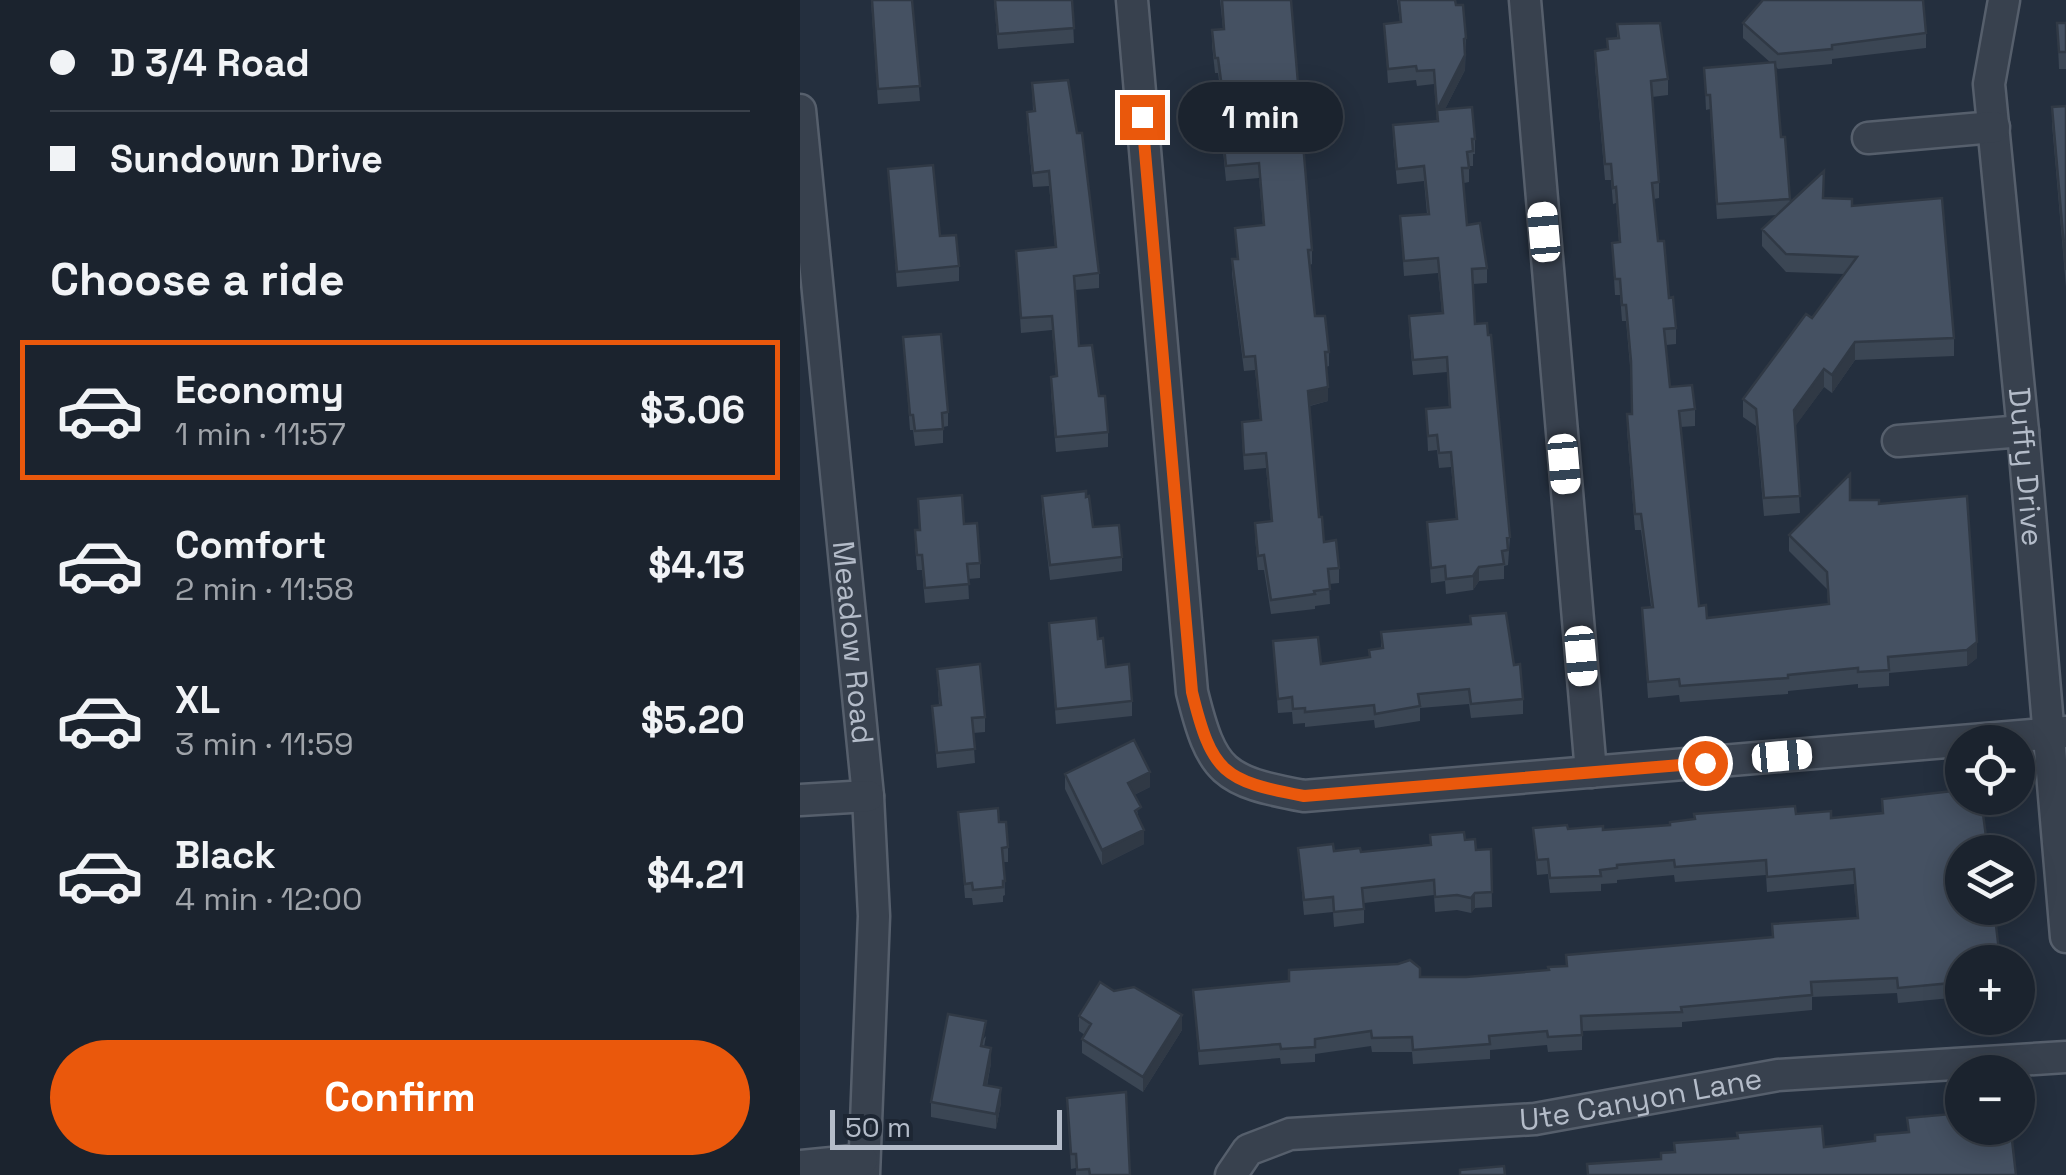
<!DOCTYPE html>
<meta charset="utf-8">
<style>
:root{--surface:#1b232e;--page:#242b36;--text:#f1f3f6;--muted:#a0a4aa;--line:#39404a;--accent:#ea580c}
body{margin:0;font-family:"Space Grotesk",sans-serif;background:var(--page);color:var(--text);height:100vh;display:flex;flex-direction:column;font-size:38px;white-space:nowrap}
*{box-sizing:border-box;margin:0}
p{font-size:32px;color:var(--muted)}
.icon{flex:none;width:55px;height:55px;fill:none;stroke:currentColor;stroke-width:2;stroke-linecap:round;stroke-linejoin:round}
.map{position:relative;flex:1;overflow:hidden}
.side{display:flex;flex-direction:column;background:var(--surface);width:800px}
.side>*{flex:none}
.hud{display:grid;align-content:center;height:220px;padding:0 50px;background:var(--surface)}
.buttons{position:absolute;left:1145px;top:725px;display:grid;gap:20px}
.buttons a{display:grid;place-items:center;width:90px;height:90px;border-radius:50%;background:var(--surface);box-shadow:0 5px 25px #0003,0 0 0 2px var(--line);font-size:50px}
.scale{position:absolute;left:30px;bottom:25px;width:232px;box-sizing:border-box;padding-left:10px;border:5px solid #b4bcc9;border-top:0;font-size:28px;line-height:35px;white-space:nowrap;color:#b4bcc9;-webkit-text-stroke:8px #1d2633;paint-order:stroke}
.end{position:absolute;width:45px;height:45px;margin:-22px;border:12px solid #ea580c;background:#fff;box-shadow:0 0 0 5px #fff}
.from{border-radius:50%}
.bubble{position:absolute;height:70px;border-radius:35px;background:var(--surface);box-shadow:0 5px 25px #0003,0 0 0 2px var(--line);font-size:32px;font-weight:800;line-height:70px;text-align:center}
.car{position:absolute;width:30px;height:60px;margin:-30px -15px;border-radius:12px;box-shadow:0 0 8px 2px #0007;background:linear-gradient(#fff 24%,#345 0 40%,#fff 0 76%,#345 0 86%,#fff 0)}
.hud b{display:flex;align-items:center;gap:35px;height:95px;font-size:38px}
.hud b+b{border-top:2px solid var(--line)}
.hud i{width:25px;height:25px;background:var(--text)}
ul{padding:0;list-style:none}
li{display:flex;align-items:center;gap:30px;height:140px;margin:0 20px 15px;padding:0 30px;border:5px solid transparent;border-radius:0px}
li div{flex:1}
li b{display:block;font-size:38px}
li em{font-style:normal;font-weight:800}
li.on{border-color:var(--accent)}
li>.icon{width:90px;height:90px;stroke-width:1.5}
h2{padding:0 50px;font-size:45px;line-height:120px}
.primary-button{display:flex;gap:20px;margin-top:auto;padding:20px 50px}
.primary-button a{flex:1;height:115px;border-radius:60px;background:var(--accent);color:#fff;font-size:40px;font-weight:800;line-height:115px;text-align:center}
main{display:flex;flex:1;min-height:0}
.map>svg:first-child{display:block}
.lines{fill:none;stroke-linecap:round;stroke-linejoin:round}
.minor-casing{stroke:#565f6c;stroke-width:35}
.minor{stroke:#38414e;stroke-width:30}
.wall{fill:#3b4654}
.shaded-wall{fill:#303945}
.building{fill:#455162;stroke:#303945;stroke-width:2.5}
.route{stroke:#ea580c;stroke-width:12}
.labels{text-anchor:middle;stroke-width:10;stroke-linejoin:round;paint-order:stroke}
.street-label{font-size:30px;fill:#b4bcc9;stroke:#1d2633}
</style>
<main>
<section class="side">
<div class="hud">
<b><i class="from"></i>D 3/4 Road</b>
<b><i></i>Sundown Drive</b>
</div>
<h2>Choose a ride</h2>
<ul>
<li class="on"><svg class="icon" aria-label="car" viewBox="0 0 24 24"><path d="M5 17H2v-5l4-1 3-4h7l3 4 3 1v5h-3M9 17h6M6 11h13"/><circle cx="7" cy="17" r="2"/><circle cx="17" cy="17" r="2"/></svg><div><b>Economy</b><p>1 min · 11:57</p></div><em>$3.06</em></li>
<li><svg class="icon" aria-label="car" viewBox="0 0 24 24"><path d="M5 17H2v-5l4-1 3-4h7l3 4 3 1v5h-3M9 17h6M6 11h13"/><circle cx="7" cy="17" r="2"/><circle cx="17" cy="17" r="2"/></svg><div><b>Comfort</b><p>2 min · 11:58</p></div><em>$4.13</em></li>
<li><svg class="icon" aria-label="car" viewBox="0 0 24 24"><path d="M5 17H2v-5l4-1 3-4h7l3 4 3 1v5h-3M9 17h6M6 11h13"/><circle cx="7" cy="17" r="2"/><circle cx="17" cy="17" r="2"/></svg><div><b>XL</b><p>3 min · 11:59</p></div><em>$5.20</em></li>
<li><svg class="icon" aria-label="car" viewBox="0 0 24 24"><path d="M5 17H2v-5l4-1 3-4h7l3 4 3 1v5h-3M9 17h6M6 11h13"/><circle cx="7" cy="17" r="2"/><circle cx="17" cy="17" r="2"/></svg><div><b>Black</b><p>4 min · 12:00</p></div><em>$4.21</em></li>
</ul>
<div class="primary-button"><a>Confirm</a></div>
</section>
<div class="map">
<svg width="1266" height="1175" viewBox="0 0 1266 1175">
<rect width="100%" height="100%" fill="#242f3e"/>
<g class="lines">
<defs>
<g id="minor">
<path d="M332 0 392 692C412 773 423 781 504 796L1266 732"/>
<path d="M725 0 791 772"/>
<path id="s1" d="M1204 0 1189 84 1223 431 1266 937"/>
<path id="s2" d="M0 110 68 796 74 916 64 1175"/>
<path d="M1068 138 1194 127"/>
<path d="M1098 441 1223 431"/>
<path d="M0 800 68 796"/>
<path d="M0 1166 62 1160"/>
<path id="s3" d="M431 1175 448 1150 490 1134 735 1119 978 1075 1266 1057"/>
</g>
</defs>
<use href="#minor" class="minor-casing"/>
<use href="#minor" class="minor"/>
</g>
<path class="wall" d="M71 0H112L120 101 78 104Z
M194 0H272L274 43 198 49Z
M420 0H491L512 250V264L510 265 515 316 529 352V366L526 367 528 401 510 406 519 517 524 542 539 568V583L529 584 530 604 515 606V609L471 614 464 570H458L455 537V523L471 521 466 468 444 470 442 437V422L460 420 455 370 444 371 432 274V259H437L435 228 463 225 459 178 426 181 422 141V126H425L418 73H415L412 45V30L423 29Z
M597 0H655L666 38 665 70 645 109 675 139V154H673V166H669V182L664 183 667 225 687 268V283L673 284 675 324 710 537 708 565 704 566V579L679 581 673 590 646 594 645 581 631 583 627 522 656 519 651 467 639 468 637 450 628 451 626 409 649 407 647 372 613 375 609 330V316L642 313 638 273 604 276 600 216 627 214 624 181 597 184 593 140V125L637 122 634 84 617 86 616 80 588 83 584 24 600 22Z
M943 23 1126 33V48L1032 59V64L978 69 975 66 981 137H985L990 203 1024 198 1052 206 1154 338V356L1055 360 1032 393 1024 387 995 426 1000 513 964 516 956 426 943 417V399L1012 318 1044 274 986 272 962 246V229L977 215 917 219 910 109 906 110 904 68 971 63 943 38Z
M1257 23H1266V69H1259Z
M817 24 868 79V95L852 97 859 182V198L854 199 858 241 876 328V344L866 345 870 387 895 409V426L880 427 899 606 907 618 1028 604 1027 589 989 551V535L1050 500 1079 504 1177 658 1167 666 1089 673V686L1058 688V684L988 691V694L880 702 879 695 848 698 842 608 851 607 841 530H835L827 430V414H832L831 377 826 321H822L820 295H815L812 243 819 242 816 203 813 204 811 180H805L795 67V51L807 49V39L817 38Z
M232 83 299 273V288L275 290 279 346 299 396 308 432V447L256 452 251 392V377H256L252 330 221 333 216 251 255 247 249 186 233 187 227 127V112H233Z
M1266 106V287L1252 124V107Z
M88 169 140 236 159 266V281L97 287Z
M103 337 148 412V426L143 427V443L115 446 113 430H110Z
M242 496 293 527 322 557V571L250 580 242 511Z
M118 499 164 524 180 563V578L168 579 169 599 125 603 122 570H117L115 545V530H119Z
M249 623 298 639 306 667 332 701V716L256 724Z
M581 632 714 665 723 699V714L671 718 669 704 620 708V721L575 728 574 720 505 727V723L493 724 492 712 478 713 473 641 521 664 569 658 581 648Z
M137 669 185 717V732L173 733 175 763 137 768 132 706 139 705Z
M265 774 350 787 334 795 344 844 302 865 265 789Z
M1082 799 1199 951V962H1162V997L1098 1003 1097 993 1012 997V1010L882 1022V1027L782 1031V1050L748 1052 747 1045 690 1050V1059L613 1064 612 1052H572L571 1046 515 1054V1062L481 1064 480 1058 399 1065 393 990 620 977H666L749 970 766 966 972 937V924L1057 918 1054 884 967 892 966 875 875 882 874 875 817 880V883L801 884V891L750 893 748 874 737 875 733 828 803 830 996 814 1031 818 1082 813Z
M158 812 199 822 208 847V862H204L205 895 203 896V902L173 905 172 898H165Z
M665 840 676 850 691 849 692 907 675 908 671 913 657 910 635 912 634 895 564 903V923L534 927 533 912 504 915 498 848 561 852Z
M314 991 382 1030 343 1092 282 1053V1039L285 1035 279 1031V1016Z
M186 1036 184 1047 191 1063 187 1086 201 1103 196 1129 131 1117V1102Z
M267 1098 330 1175H276V1168L271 1169Z"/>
<path class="shaded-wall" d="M665 55V70L638 123 637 110Z
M1055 342V360L1032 393V375Z
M1024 369V387L994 428V410Z
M528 387V401L508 406V391Z
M679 567V581L673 590V576Z
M1177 642V658L1167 666V650Z
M350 772V787L328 798V783Z
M344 830V844L302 865V850Z
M675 893V908L671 913V898Z
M382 1015V1030L343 1092V1077Z
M191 1048V1063L184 1100V1085Z
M201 1088V1103L196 1129V1114Z"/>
<path class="building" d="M72 0H112L120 86 78 89Z
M195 0H272L274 28 198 34Z
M422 0H491L512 250H508L515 316H525L529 352H525L528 387 508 391 519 517H522L524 542 536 540 539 568 528 569 530 589 514 591 515 594 471 600 464 555 458 556 455 523 472 521 466 453 444 455 442 422 461 420 455 356 444 357 432 259H438L435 228 464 225 459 163 426 166 422 126 427 125 418 58H415L412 30 424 29Z
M599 0H655L656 5H663L666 38 664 39 665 55 637 110 634 70 617 71 616 66 588 69 584 24 601 22Z
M963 0H1123L1126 33 1032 45V49L978 54 943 23Z
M860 23 868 79 851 81 859 182 852 183 858 241H864L869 298 873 297 876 328 864 329 870 387 892 385 895 409 879 411 899 606 906 605 907 618 1029 604 1027 572 989 535 1050 474V500H1079V504L1167 496 1177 642 1167 650 1088 657 1089 670 1058 672V668L988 675V678L880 686 879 679 848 682 842 608 853 607 841 514H835L827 414H832L831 361 826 305H822L820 279H815L812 243 820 242 816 187 813 188 811 164H805L795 51 808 49 807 39 819 38 817 24Z
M1257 23H1266V52H1259Z
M975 62 981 137H985L990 199 917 204 910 95H906L904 68Z
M268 80 277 133H282L299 273 274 276 279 346 292 345 299 396H305L308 432 256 437 251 377 257 376 252 316 221 318 216 251 256 247 249 171 233 173 227 112 235 111 232 83Z
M1266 106V270L1252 107Z
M672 107 675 139H672L673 151 667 152 669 168H662L667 225 680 223 687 268 672 269 675 324 687 323 688 335H691L710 537 707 538 708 550 702 551 704 564 679 567 673 576 646 579 645 566 631 568 627 522 657 519 651 452 639 453 637 435 628 436 626 409 650 407 647 357 613 360 609 316 643 313 638 258 604 261 600 216 629 214 624 166 597 169 593 125 638 121 637 110Z
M133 165 140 236 156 235 159 266 97 272 88 169Z
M1024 171 1023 198 1052 199V206L1142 198 1154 338 1055 342 1032 375 1024 369 994 410 1000 496 964 498 956 409 943 399 1006 314 1012 318 1057 257 986 254 962 229Z
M141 334 148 412 142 413 143 429 115 431 113 415H110L103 337Z
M286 491V497L289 496 293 527 319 525 322 557 250 565 242 496Z
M162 495 164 524 177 523 180 563 167 564 169 584 125 588 122 555H117L115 530H120L118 499Z
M706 613 714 665 720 664 723 699 671 704 669 689 618 694 620 706 575 714 574 705 505 712V708L493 709 492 697 478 699 473 641 518 637 521 664 570 657 569 650 583 648 581 632 671 624 670 616Z
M296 618 298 639 303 638 306 667 329 664 332 701 256 709 249 623Z
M180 664 185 717 172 718 175 749 137 753 132 706 141 705 137 669Z
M334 740 350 772 328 783 341 807 335 811 344 830 302 850 265 774Z
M1162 790V798H1181L1188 852H1162V908H1194L1199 951 1170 954 1171 962H1162V982L1098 988 1097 978 1011 982 1012 995 881 1007 882 1012 781 1016 782 1035 748 1037 747 1031 689 1036 690 1044 613 1050 612 1037 572 1038 571 1031 515 1039V1047L481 1049 480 1044 399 1051 393 990 489 981V970L598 964 610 960 620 968V977H666L749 970 748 967 767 966 766 955 973 937 972 924 1058 918 1054 869 967 877 966 860 875 867 874 860 817 865V868L800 870 801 876 750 878 748 859 737 860 733 828 767 825 768 829 803 826V830L870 825V822L895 819 894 814 995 806 996 814 1031 811V818L1083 813 1082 799Z
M198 808 199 822H206L208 847 202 848 205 881H203V887L173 890 172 883 165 884 158 812Z
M664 832 665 840 675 839 676 850 691 849 692 892 675 893 671 898 657 895 635 897 634 880 562 888 564 909 534 912 533 897 504 900 498 848 533 844 534 851 560 848 561 852 631 845 630 835Z
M300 982 314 991 334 987 382 1015 343 1077 282 1039 291 1024 279 1016Z
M148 1014 186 1021 181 1046 191 1048 184 1085 201 1088 196 1114 131 1102Z
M326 1092 330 1175H290L289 1169 277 1170 276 1154H271L267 1098Z
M1162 1113V1128H1184V1133L1211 1131 1216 1175H788L787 1164 861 1159V1153L875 1152 874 1143 938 1138 937 1133 1022 1126 1024 1147 1075 1141V1135L1109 1132 1107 1118Z
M704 1166 705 1175H660V1170Z"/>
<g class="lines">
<path class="route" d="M342 117 392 692C412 773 423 781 504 796L905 763"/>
</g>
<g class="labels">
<g class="street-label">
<text dy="10" stroke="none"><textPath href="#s1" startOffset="470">Duffy Drive</textPath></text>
<text dy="10" stroke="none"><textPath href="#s2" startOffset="535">Meadow Road</textPath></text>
<text dy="10" stroke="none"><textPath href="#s3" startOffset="428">Ute Canyon Lane</textPath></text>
</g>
</g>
</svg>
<div class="buttons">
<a><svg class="icon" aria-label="locate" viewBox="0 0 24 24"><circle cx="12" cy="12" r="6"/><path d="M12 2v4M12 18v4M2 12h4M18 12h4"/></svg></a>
<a><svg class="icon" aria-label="layers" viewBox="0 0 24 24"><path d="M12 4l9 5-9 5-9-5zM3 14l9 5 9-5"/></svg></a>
<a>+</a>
<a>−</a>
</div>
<div class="scale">50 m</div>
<i class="end from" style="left:905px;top:763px"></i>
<i class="end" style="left:342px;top:117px"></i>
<div class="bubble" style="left:378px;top:82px;width:165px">1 min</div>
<i class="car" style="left:744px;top:232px;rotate:355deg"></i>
<i class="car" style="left:764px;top:464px;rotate:175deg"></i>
<i class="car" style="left:781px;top:656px;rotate:175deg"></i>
<i class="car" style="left:982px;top:756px;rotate:85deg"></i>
</div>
</main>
